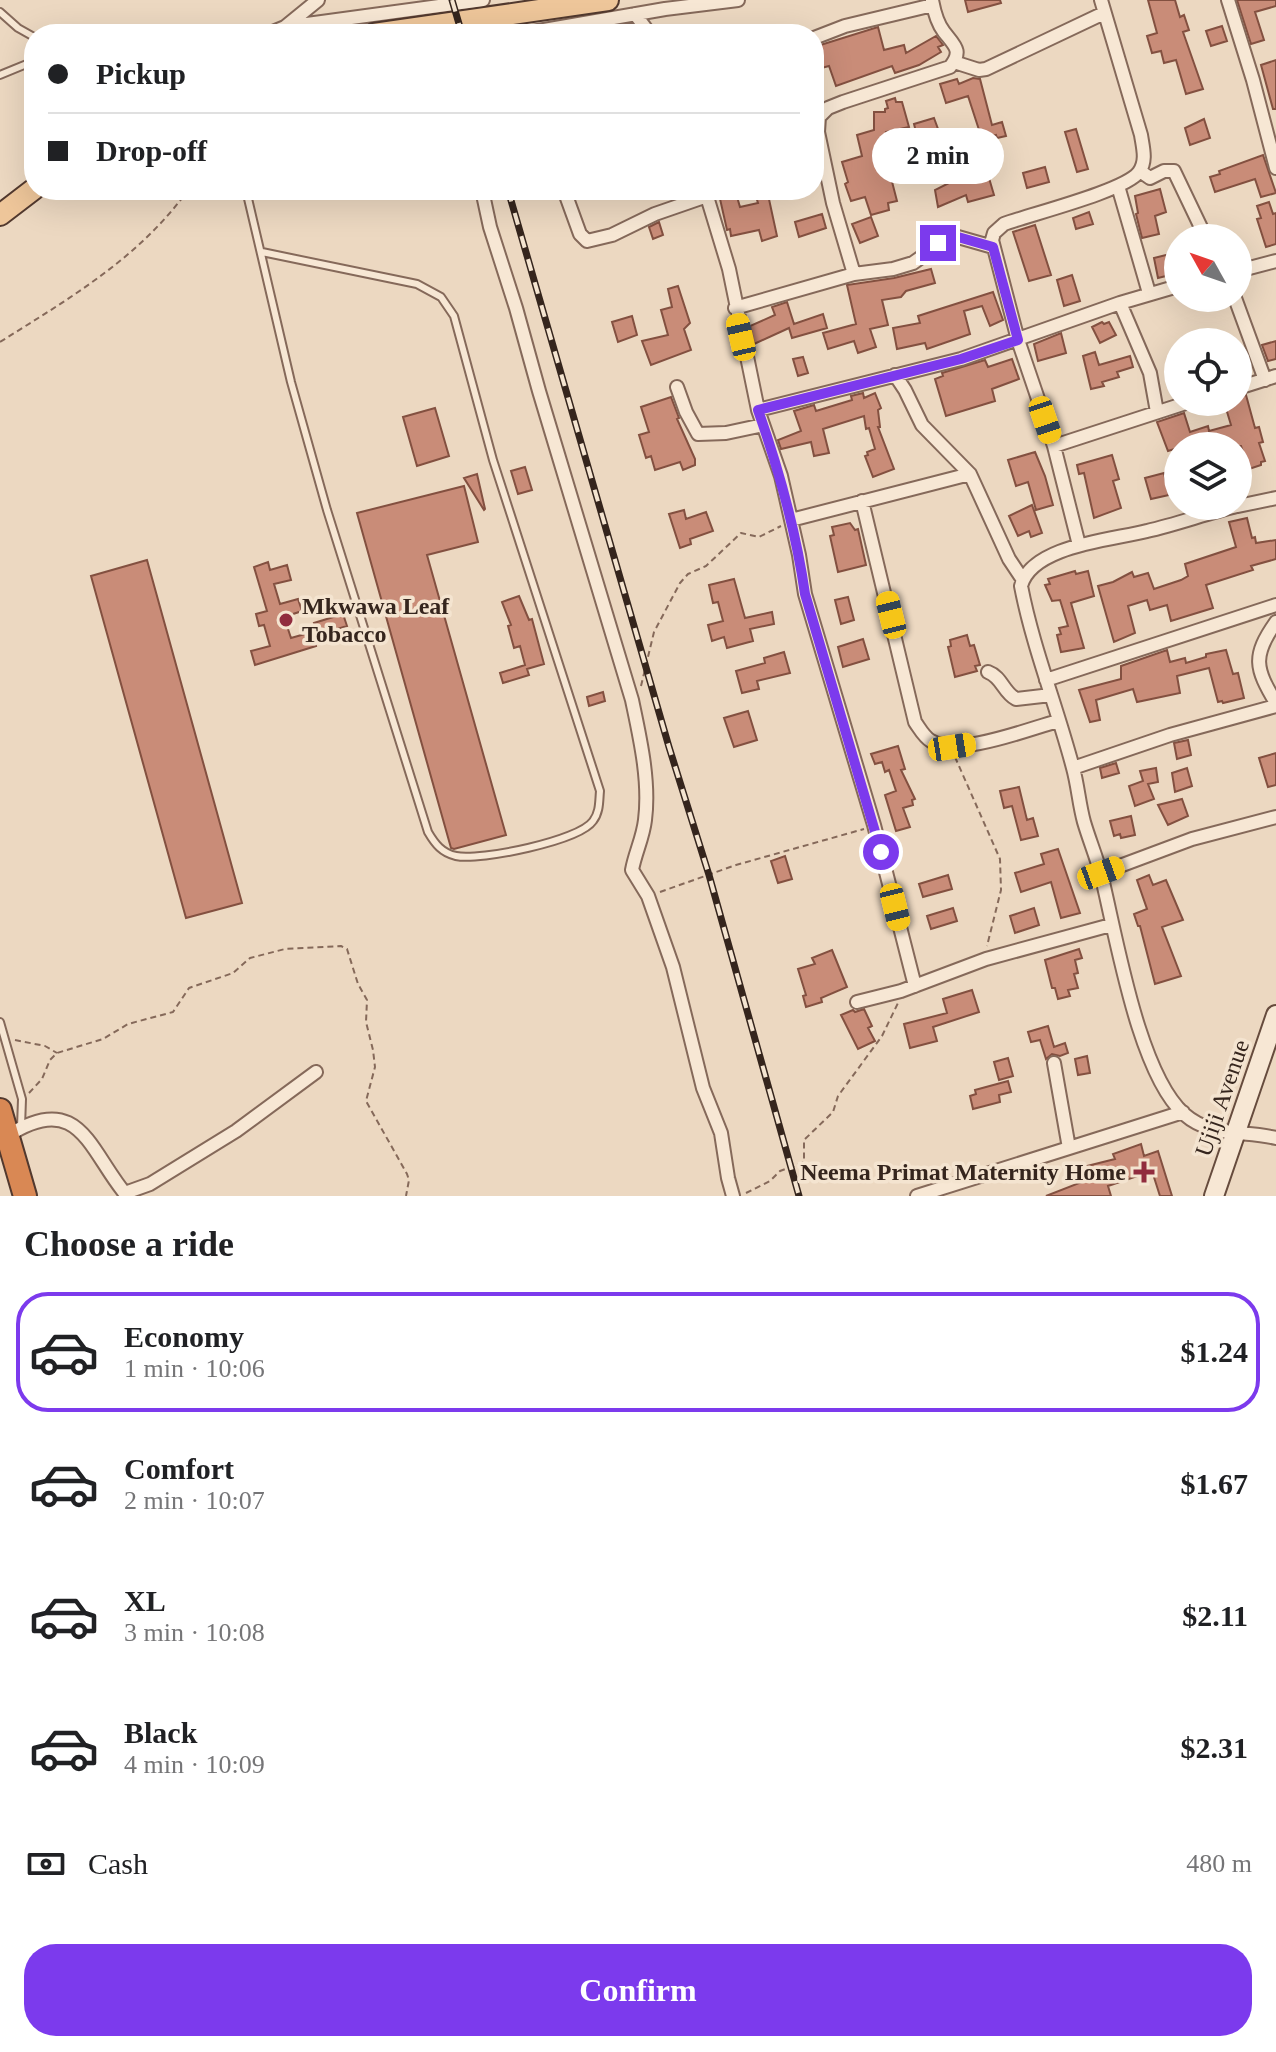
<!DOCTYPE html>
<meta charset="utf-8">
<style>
:root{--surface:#fff;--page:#f2f2f2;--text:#202124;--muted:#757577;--line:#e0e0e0;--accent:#7c3aed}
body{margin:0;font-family:Georgia,serif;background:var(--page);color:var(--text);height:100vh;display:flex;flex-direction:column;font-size:30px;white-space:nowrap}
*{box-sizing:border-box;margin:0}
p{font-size:26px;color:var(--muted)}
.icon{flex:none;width:44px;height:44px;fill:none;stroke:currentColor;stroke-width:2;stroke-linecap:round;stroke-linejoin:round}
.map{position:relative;height:1196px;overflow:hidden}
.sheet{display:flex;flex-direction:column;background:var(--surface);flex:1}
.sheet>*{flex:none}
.top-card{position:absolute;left:24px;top:24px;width:800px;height:176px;border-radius:32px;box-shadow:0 8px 32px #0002;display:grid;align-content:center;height:176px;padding:0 24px;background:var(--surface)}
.needle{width:52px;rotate:310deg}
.buttons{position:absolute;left:1164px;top:224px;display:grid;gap:16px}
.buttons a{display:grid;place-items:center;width:88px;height:88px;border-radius:50%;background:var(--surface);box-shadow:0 8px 32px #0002;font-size:40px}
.end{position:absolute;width:36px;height:36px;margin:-18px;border:10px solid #7c3aed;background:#fff;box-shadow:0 0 0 4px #fff}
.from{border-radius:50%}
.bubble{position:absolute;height:56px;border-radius:28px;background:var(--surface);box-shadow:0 8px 32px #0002;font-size:26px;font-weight:800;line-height:56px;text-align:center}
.car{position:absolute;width:24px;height:48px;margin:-24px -12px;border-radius:10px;box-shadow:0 0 6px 2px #0007;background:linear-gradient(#f5c518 24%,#345 0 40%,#f5c518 0 76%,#345 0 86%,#f5c518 0)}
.top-card b{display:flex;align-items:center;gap:28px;height:76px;font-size:30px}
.top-card b+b{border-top:2px solid var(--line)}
.top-card i{width:20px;height:20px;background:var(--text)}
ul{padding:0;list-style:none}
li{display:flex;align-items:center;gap:24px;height:120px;margin:0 16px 12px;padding:0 8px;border:4px solid transparent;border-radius:32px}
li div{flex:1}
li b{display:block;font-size:30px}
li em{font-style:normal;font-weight:800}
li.current{border-color:var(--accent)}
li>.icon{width:72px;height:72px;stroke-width:1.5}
h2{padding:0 24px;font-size:36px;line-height:96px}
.pay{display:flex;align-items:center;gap:20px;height:88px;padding:0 24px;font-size:30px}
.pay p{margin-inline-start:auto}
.cta{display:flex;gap:16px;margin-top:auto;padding:16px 24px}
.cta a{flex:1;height:92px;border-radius:32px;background:var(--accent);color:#fff;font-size:32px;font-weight:800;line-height:92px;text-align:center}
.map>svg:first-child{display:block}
.building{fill:#c98c78;stroke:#835040;stroke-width:2}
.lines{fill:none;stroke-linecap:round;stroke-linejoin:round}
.lane-casing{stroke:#85695a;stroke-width:10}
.street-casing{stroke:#85695a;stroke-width:16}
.secondary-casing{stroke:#664b3d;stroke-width:22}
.primary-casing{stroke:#52392e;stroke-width:24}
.highway-casing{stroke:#52392e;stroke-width:26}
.path{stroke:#85695a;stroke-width:2;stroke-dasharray:6 4;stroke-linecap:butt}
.lane{stroke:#f7e7d4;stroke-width:6}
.street{stroke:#f7e7d4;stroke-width:12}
.secondary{stroke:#f7e7d4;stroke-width:18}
.primary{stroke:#eec69a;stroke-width:20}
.highway{stroke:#d98854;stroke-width:22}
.rail-casing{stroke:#35251d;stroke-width:7}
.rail{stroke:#f4e4d0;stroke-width:4;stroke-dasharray:12;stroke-linecap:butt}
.route{stroke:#7c3aed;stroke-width:10}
.poi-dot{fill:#912c3e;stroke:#f4e4d0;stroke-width:3}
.labels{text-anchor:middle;stroke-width:7;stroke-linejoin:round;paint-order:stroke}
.poi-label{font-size:24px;font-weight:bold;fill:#35251d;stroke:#f4e4d0;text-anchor:start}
.street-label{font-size:24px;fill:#35251d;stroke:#f4e4d0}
</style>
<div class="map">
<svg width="1276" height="1196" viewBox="0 0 1276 1196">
<rect width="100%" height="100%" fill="#ecd8c1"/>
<path class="building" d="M965 0H1000L1001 3 968 12Z
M1148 0H1175L1180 17 1184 15 1189 30 1183 32 1203 89 1186 94 1176 60 1164 63 1161 51 1152 53 1147 36 1157 33Z
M1237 0H1276V6L1255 12 1264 40 1251 44Z
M1222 26 1227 41 1211 46 1206 31Z
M878 27 884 50 904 45 906 53 936 36 943 45 938 47 941 52 919 65 895 73 892 66 836 86 829 66 814 70V47Z
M1276 60V109H1273L1261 65Z
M973 78 980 79 992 125 1002 122 1006 136 997 138 996 135 982 139 968 96 946 103 940 84 957 79 959 84Z
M895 98 896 102H902L909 127 886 132 895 164 891 165 893 173 890 174 897 201 888 203 889 210 871 215 865 197 851 201 845 184 848 182 842 162 862 156 857 135 874 130V112H885V109L888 108 886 101Z
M934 118 938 129 917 136 914 124Z
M1204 119 1210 138 1190 145 1185 128Z
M1076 129 1088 169 1077 172 1065 132Z
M979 153 986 179 989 178 994 195 968 202 966 195 938 207 935 190 961 177 957 159Z
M1263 155 1276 193 1261 197 1255 179 1215 192 1210 177 1220 174 1219 171Z
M1045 167 1049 182 1027 188 1023 173Z
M1160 189 1166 212 1155 216 1159 234 1142 238 1136 214 1138 213 1135 196Z
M718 190H735L740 207 758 203 754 190H767L777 236 762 241 759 230 731 236 730 229 727 230Z
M1269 202 1273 214 1276 213V244L1266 247 1257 219 1261 218 1257 206Z
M1089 212 1093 224 1076 229 1073 218Z
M822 214 826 228 799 237 795 222Z
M871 217 878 236 860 243 852 224Z
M659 222 663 235 653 239 649 227Z
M1035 225 1051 275 1029 281 1013 232Z
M1178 252V273L1158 278 1154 258Z
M931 269 935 283 906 291 901 297 882 300 888 325 870 329 876 347 858 353 854 341 828 349 823 333 856 324 847 285 894 278Z
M1072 275 1080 301 1064 306 1057 280Z
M678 286 690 323 684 329 691 350 651 365 642 341 668 335 661 310 672 307 668 289Z
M993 292 1003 320 990 326 982 306 964 311 970 334 927 349 925 343 897 349 893 328 920 323 918 316Z
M787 302 794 324 823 314 827 328 792 338 789 328 754 344 750 326 775 315 772 307Z
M632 316 637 335 618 342 612 322Z
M1102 322 1104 324 1109 322 1116 335 1100 343 1092 327Z
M1061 333 1066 353 1038 361 1034 344Z
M1276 341V359L1268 361 1262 345Z
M1095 352 1099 365 1130 356 1133 367 1117 372 1119 377 1102 382 1104 386 1091 389 1083 356Z
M803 357 808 373 798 376 793 359Z
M1012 359 1019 379 992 389 995 401 946 416 935 379 943 376 942 373 985 360 988 367Z
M863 393 864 398 875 393 881 408 878 410 880 427H878L894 469 873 477 865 456 868 455 867 452 875 449 869 428 866 429 864 416 823 429 829 453 814 456 811 442 781 449 778 440 801 431 794 411 814 405 816 411 852 400 851 396Z
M1246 395 1255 428 1259 427 1263 442 1259 443 1265 461 1261 462V465L1249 469 1241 446H1206L1204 440 1168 451 1157 422 1184 413 1190 432 1208 426 1209 431 1231 425 1225 405 1238 402V397Z
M671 397 679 418 677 419 695 459V465L683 470 680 462 655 470 651 456 646 458 639 435 649 432 641 407Z
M435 408 449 456 417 466 403 417Z
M1035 452 1045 476 1053 505 1036 510 1028 482 1016 486 1008 460Z
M1112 455 1119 479 1113 481 1121 508 1094 518 1084 473 1079 474 1077 465Z
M525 467 532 490 518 494 511 471Z
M1164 473 1169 495 1151 499 1145 478Z
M477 474 485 509 484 510 464 478Z
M464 486 478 542 427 555 506 835 454 849 451 848 357 513Z
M1032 505 1042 533 1031 537 1029 531 1018 536 1009 516Z
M684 510 686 519 706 512 713 531 690 539 691 544 680 548 669 514Z
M1247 518 1252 538 1255 537 1256 543 1276 540V559L1251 566 1253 570 1206 585 1213 608 1171 621 1167 605 1150 610 1147 600 1128 606 1135 633 1114 642 1098 586 1113 582 1132 572 1134 577 1148 573 1154 589 1181 580 1188 576 1185 564 1236 547 1229 522Z
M850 523 855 530 858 529 866 565 838 572 830 536 834 535 832 527Z
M147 560 242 903 186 918 91 576Z
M268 562 270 570 287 565 291 580 274 584 280 604 298 599 302 611 284 617 291 638 312 632 316 646 255 665 251 651 270 646 264 625 259 626 256 614 267 611 254 567Z
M1075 571 1076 574 1088 571 1094 596 1071 603 1084 648 1061 652 1057 635 1061 634 1059 628 1068 626 1060 600 1052 601 1045 585 1050 584 1048 579Z
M734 579 745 618 772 612 774 624 750 629 753 641 727 648 724 637 712 641 708 625 723 621 718 602 713 603 709 585Z
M519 596 529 620 532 619 544 664 527 669 529 675 503 683 500 673 525 665 520 646 514 648 508 626 511 625 502 602Z
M848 597 854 620 841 624 835 600Z
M343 614 347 626 318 635 314 623Z
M967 635 970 646 974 645 980 665 975 666 977 671 955 677 948 647 951 646 950 640Z
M863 639 869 659 843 667 838 647Z
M1167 650 1170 662 1185 658 1186 663 1206 657V654L1226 650 1233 674 1238 673 1244 698 1223 703 1222 701 1218 702 1209 668 1177 676 1180 693 1137 702 1133 689 1096 700 1100 720 1090 722 1079 690 1121 679V666Z
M784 652 790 673 757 681 759 689 742 693 736 671 765 663 764 658Z
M603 692 605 701 589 706 587 697Z
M748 711 757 740 734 747 724 718Z
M1188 740 1191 755 1177 759 1174 743Z
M898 746 905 769 901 770 915 799 912 800 913 805 903 808 910 827 896 831 885 795 896 791 889 770 885 772 882 762 875 764 871 754Z
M1276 753V785L1268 787 1259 758Z
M1116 763 1119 773 1102 778 1100 768Z
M1156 768 1158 782 1148 784 1154 799 1135 806 1129 786 1143 781 1140 771Z
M1187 768 1192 786 1175 792 1172 773Z
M1019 787 1027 820 1033 818 1038 836 1021 840 1012 806 1004 808 1000 791Z
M1182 799 1188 816 1168 825 1158 805Z
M1131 816 1135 835 1121 838 1120 834 1114 836 1110 821Z
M1058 849 1080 913 1061 918 1051 882 1021 892 1015 873 1044 864 1041 854Z
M785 856 792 879 778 883 771 861Z
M948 875 952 889 923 897 919 884Z
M1149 875 1153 885 1166 880 1183 920 1162 927 1181 976 1155 984 1140 926H1138L1134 914 1147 909 1137 880Z
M953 908 957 921 931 929 927 916Z
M1034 908 1039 925 1015 933 1010 916Z
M1079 949 1082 958 1075 960 1078 973 1074 974 1078 988 1068 990 1070 996 1058 999 1055 988H1052L1045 960Z
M832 950 847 987 821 998 822 1002 806 1007 803 996 806 995 798 969 815 964 812 958Z
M972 990 979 1012 933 1027 937 1041 910 1048 904 1024 947 1013 943 999Z
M864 1009 872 1026 868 1028 875 1041 858 1049 841 1015 853 1010 855 1012Z
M1048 1026 1054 1047 1065 1043 1068 1053 1060 1056 1052 1054 1046 1059 1040 1040 1031 1042 1028 1032Z
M1087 1056 1090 1073 1078 1075 1075 1059Z
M1008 1058 1013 1076 999 1080 994 1062Z
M1008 1081 1011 1092 999 1095 1000 1102 973 1109 970 1096 976 1094 975 1090Z
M1141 1144 1144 1156 1158 1151 1172 1196H1160L1152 1171 1108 1186 1111 1196H1046L1082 1182 1079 1168 1115 1159 1113 1154Z"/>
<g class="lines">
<defs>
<path id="lane" d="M0 12 18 28 34 37
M0 75 34 61
M246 190 291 382 327 510 428 832C435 844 442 853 456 856 480 861 579 841 593 821 600 812 599 801 600 791L493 460 454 316 441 297 417 284 262 252
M0 1022 22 1099 21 1127"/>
<path id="street" d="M1228 0 1253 80 1276 168
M635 14 650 34
M285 27 483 0
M268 34 285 27 318 0
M521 34 665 9 738 0
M814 38 845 26 933 5
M954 62 979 70 986 69 1104 13
M1140 171 1150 178 1164 171H1174L1206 238
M1118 186 1149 293
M482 190 490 227 516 308 539 391 632 700C640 738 650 781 645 820 643 838 635 853 632 870L648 896 673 967 703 1088 721 1133 728 1178 733 1196
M564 190 580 234 587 241 612 235 655 214 707 196
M705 190 729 269 758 410 781 476 799 555 805 594 874 825 915 986
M1238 271 1276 261
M854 274 833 203 818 132 819 117 828 108 843 102 950 67C963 51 955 46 944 32 937 23 934 11 932 0
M1235 298 1265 380
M1120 303 1150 373 1157 412
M735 308 854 274 893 269 913 263 948 238 958 237 993 247
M895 375 905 390 922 425 970 474 1009 559 1023 580
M677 387 686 412 698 434 726 433 763 425
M1238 388 1276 376
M758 410 961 359 1120 303 1178 286
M1054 446 1189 402
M862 501 915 722C920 729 924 737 931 741 959 757 1028 729 1058 721
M1237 506C1207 513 1178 524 1147 531 1113 540 1032 545 1021 586 1033 648 1057 707 1073 768 1078 786 1079 804 1084 822 1089 839 1096 856 1101 874 1116 934 1138 1073 1184 1114 1211 1138 1243 1130 1276 1138
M1238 506 1276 498
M791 520 970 474
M1079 545 1054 446 1018 340 992 240 994 233 1004 224C1031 214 1125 191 1139 172 1147 161 1143 148 1141 135L1101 0
M1276 622C1252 656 1255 668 1276 703
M988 672C1002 677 1003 692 1016 699L1051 695
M1046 680 1276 605
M1073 768 1170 735 1276 706
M1101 873 1192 839 1276 817
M857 1002 901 991 986 959 1111 925
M1054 1063 1069 1148
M7 1136C80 1089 89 1151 127 1196
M125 1193 150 1184 236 1131 316 1072
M917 1196 1183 1112"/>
<path id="secondary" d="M1214 1196 1276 1015"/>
<path id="primary" d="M374 34 608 0
M0 215 34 189"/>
<path id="highway" d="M0 1110 25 1196"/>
</defs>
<use href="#lane" class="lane-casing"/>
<use href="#street" class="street-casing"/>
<use href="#secondary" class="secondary-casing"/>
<use href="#primary" class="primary-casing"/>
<use href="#highway" class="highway-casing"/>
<path class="path" d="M0 342C70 298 139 258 188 190
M641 686 654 632 680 583 688 574 706 566 741 533 759 537 781 526
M955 757 1000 859 1001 890 987 946
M660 892 736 865 864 829
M15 1040 45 1046 57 1053
M29 1093 42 1079 50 1060 57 1053 103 1039 128 1024 173 1012 189 988 233 973 250 958 285 949 341 946 347 949 358 984 367 1000 366 1022 373 1050 375 1067 366 1101 407 1174 409 1180 406 1196
M746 1193 770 1181 780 1171 804 1162V1140L833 1112 838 1096 882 1036 898 1003"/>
<use href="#lane" class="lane"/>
<use href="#street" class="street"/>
<use href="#secondary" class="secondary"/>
<use href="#primary" class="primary"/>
<use href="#highway" class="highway"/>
<defs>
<path id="rail" d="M452 0 462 34
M508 190 669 747 709 875 799 1196"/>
</defs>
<use href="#rail" class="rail-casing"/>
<use href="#rail" class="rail"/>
</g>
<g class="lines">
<path class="route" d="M881 852 805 594C796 531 779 470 758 410L961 359 1018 340 993 247 958 237 938 243"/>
</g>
<g class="poi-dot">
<circle cx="286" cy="620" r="8"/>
<path d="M1140 1160h8v8h8v8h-8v8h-8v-8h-8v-8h8z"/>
</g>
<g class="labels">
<g class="poi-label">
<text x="302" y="614">Mkwawa Leaf<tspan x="302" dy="28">Tobacco</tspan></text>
<text x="1126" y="1180" text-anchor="end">Neema Primat Maternity Home</text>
</g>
<g class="street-label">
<text transform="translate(1222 1098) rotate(-71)" y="8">Ujiji Avenue</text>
</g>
</g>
</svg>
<div class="buttons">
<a><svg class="needle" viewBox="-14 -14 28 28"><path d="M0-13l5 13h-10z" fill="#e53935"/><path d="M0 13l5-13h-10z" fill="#757577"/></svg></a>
<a><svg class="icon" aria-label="locate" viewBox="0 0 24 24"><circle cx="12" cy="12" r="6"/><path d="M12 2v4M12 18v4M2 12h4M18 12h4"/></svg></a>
<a><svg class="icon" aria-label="layers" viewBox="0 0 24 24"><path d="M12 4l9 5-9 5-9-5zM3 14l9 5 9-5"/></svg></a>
</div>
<i class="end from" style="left:881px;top:852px"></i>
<i class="end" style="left:938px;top:243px"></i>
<div class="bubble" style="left:872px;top:128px;width:132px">2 min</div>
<i class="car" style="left:741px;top:337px;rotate:347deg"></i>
<i class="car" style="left:1045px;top:420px;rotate:161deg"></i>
<i class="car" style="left:891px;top:615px;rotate:346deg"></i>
<i class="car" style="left:952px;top:747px;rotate:81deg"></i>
<i class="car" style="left:1101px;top:873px;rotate:70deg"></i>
<i class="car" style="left:895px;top:907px;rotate:166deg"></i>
<div class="top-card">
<b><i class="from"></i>Pickup</b>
<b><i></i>Drop-off</b>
</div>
</div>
<section class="sheet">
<h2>Choose a ride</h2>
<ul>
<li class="current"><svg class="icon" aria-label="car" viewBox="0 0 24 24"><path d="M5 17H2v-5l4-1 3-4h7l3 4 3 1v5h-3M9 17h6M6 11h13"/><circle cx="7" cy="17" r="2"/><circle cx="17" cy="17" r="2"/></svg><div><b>Economy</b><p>1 min · 10:06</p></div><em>$1.24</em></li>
<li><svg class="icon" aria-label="car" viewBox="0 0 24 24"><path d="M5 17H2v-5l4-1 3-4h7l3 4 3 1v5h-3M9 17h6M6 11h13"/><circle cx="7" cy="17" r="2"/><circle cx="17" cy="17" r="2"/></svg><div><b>Comfort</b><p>2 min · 10:07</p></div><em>$1.67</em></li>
<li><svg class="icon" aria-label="car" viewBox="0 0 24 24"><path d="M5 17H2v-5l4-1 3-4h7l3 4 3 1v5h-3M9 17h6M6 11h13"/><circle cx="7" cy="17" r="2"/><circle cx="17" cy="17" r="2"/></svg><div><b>XL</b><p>3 min · 10:08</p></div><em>$2.11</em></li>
<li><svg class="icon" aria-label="car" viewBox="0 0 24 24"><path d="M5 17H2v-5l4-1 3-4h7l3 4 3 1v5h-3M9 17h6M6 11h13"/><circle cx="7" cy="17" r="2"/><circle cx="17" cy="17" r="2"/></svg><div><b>Black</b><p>4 min · 10:09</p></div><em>$2.31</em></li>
</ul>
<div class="pay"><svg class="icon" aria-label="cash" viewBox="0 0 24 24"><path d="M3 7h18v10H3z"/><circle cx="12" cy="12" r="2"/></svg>Cash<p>480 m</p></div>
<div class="cta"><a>Confirm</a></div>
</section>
